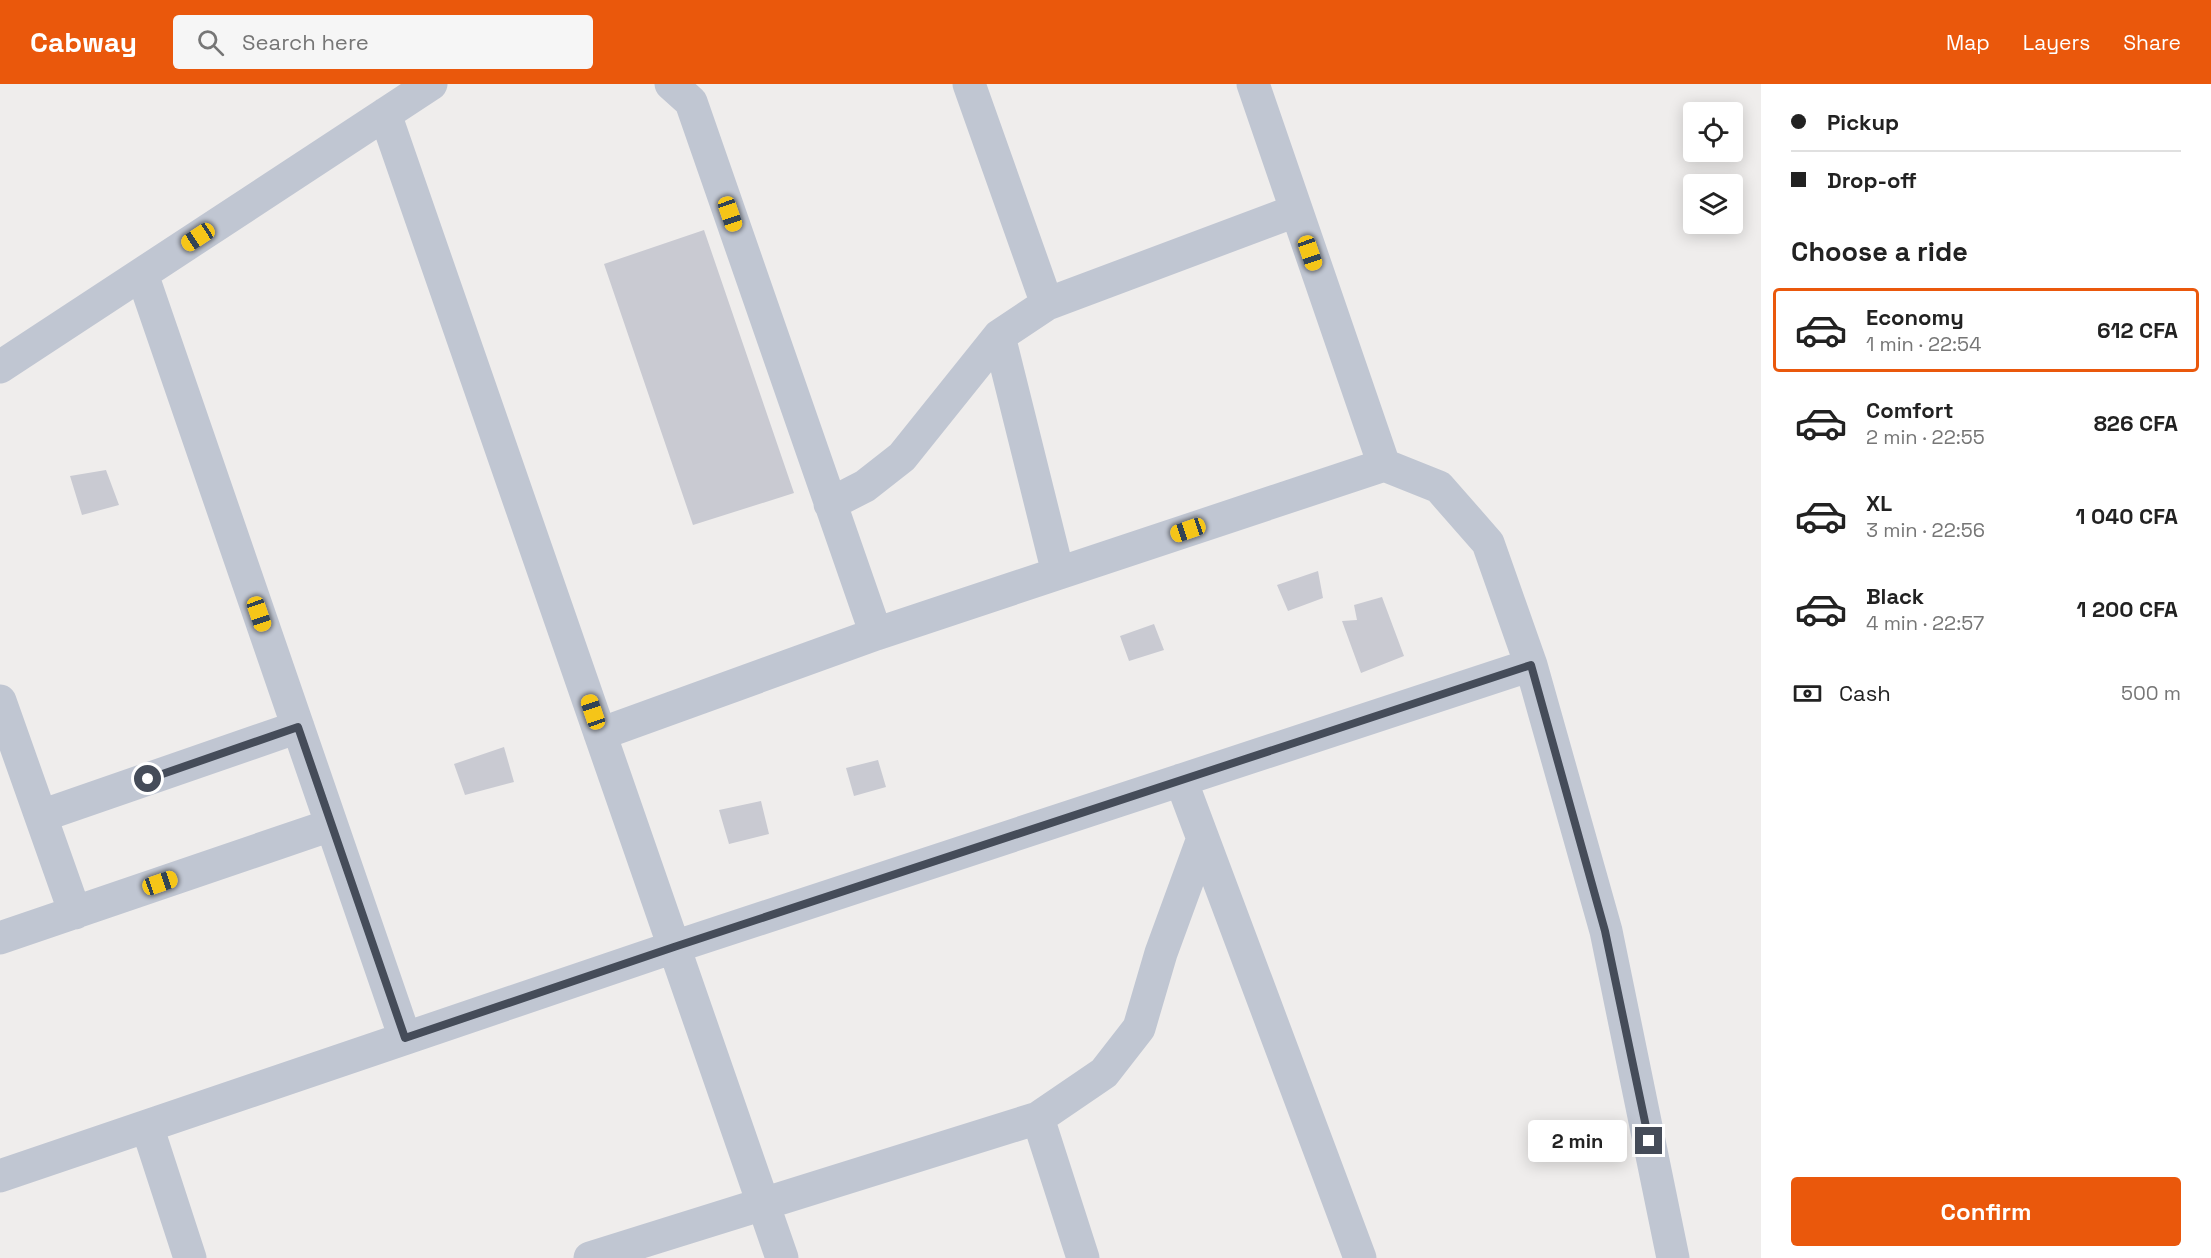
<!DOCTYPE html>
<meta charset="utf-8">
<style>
:root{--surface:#fff;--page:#f6f6f6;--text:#222;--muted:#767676;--line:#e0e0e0;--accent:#ea580c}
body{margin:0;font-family:"Space Grotesk",sans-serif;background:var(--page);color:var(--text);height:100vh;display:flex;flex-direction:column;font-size:22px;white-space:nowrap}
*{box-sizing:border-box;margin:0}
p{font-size:20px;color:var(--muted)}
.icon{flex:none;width:33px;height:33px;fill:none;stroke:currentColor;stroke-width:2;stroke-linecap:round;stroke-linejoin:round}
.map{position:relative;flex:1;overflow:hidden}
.sheet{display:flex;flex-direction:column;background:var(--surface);width:450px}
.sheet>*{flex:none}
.guide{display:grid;align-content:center;height:132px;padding:0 30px;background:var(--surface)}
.buttons{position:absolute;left:1683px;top:18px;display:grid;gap:12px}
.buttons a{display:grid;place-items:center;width:60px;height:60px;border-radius:6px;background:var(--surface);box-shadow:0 3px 15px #0003;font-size:30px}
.end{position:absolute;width:27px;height:27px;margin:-14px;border:8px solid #454c59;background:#fff;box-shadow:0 0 0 3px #fff}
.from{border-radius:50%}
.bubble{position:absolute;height:42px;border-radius:6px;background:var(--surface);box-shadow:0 3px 15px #0003;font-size:20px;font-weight:800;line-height:42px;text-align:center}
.car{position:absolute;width:18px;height:36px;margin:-18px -9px;border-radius:8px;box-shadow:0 0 4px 2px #0007;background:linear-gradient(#f5c518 24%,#345 0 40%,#f5c518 0 76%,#345 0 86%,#f5c518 0)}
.guide b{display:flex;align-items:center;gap:21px;height:57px;font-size:22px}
.guide b+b{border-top:2px solid var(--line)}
.guide i{width:15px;height:15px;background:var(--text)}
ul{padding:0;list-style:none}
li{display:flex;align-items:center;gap:18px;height:84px;margin:0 12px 9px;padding:0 18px;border:3px solid transparent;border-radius:6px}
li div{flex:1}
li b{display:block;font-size:22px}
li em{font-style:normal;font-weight:800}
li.active{border-color:var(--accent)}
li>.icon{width:54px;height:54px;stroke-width:1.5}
h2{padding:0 30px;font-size:27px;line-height:72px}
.pay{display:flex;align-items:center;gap:15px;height:66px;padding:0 30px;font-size:22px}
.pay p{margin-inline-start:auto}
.button{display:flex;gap:12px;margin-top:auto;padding:12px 30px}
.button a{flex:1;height:69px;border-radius:6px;background:var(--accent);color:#fff;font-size:24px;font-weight:800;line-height:69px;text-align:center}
header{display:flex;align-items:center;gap:36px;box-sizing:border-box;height:84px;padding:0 30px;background:var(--accent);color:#fff}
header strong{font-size:28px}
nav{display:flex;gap:33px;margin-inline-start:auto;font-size:21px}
.search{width:420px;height:54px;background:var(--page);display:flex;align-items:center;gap:15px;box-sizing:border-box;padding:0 21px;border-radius:6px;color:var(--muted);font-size:22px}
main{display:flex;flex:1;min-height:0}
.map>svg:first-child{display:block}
.building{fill:#c9cad2}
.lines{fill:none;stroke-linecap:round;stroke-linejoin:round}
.minor{stroke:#c0c6d2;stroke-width:33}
.route{stroke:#454c59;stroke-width:8}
</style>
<header>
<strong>Cabway</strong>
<div class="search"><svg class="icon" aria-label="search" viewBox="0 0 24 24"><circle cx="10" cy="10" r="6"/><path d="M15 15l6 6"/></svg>Search here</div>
<nav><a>Map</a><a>Layers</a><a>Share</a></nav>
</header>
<main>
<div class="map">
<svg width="1761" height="1174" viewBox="0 0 1761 1174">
<rect width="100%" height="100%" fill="#efedec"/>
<path class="building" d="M704 146 794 409 693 441 604 180Z
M106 386 119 421 82 431 70 392Z
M1318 487 1323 514 1288 527 1277 501Z
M1382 513 1404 572 1361 589 1342 537 1357 536 1354 521Z
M1154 540 1164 566 1129 577 1120 552Z
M504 663 514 698 465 711 454 680Z
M878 676 886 703 854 712 846 684Z
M761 717 769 750 729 760 719 726Z"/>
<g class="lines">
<path class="minor" d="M671 0 691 18 876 550
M969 0 1047 220
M1253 0 1384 381 1439 403 1488 459 1531 581 1606 847 1673 1174
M385 30 782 1174
M142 190 405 954
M999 252 1058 489
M0 283 431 0
M830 420 865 402 902 373 999 252 1047 220 1295 127
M0 617 75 829
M600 650 876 550 1384 381
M1181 696 1360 1174
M41 732 298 643
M0 854 331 741
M1038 1034 1083 1174
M147 1042 190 1174
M0 1092 674 863 1531 581
M590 1174 1038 1034 1104 989 1139 944 1161 869 1202 757"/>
</g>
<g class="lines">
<path class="route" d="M148 695 298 643 405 954 674 863 1531 581 1605 847 1649 1057"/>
</g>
</svg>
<div class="buttons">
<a><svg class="icon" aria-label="locate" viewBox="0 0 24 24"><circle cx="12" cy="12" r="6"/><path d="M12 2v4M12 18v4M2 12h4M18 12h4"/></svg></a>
<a><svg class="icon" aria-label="layers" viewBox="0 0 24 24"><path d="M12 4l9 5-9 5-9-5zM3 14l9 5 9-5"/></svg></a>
</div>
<i class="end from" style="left:148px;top:695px"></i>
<i class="end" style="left:1649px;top:1057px"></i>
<div class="bubble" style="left:1528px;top:1036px;width:99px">2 min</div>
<i class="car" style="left:730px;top:130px;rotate:161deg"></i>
<i class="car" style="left:198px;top:153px;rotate:237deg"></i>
<i class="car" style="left:1310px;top:169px;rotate:161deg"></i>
<i class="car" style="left:1188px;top:446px;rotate:251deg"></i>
<i class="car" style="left:259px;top:530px;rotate:161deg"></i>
<i class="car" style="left:593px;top:628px;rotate:341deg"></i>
<i class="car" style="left:160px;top:799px;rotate:71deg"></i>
</div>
<section class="sheet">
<div class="guide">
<b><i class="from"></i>Pickup</b>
<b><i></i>Drop-off</b>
</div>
<h2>Choose a ride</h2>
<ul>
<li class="active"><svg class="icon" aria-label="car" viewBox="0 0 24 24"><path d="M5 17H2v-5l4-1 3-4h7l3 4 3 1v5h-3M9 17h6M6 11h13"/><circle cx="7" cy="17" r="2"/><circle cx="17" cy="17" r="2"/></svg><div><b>Economy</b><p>1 min · 22:54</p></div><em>612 CFA</em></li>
<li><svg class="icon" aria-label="car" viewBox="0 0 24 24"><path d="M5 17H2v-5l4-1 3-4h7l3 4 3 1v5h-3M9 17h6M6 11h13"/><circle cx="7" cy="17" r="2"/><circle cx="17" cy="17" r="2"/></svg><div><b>Comfort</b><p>2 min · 22:55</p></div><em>826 CFA</em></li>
<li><svg class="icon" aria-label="car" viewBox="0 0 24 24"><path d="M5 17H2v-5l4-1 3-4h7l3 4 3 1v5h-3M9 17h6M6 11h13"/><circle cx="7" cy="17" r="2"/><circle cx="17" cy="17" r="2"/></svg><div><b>XL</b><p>3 min · 22:56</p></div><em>1 040 CFA</em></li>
<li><svg class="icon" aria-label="car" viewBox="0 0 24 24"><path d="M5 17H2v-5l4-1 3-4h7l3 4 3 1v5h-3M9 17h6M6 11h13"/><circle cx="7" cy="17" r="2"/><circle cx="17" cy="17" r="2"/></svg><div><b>Black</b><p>4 min · 22:57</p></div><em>1 200 CFA</em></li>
</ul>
<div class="pay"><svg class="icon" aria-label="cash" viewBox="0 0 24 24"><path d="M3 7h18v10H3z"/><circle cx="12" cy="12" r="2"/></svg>Cash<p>500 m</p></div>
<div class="button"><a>Confirm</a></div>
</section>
</main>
